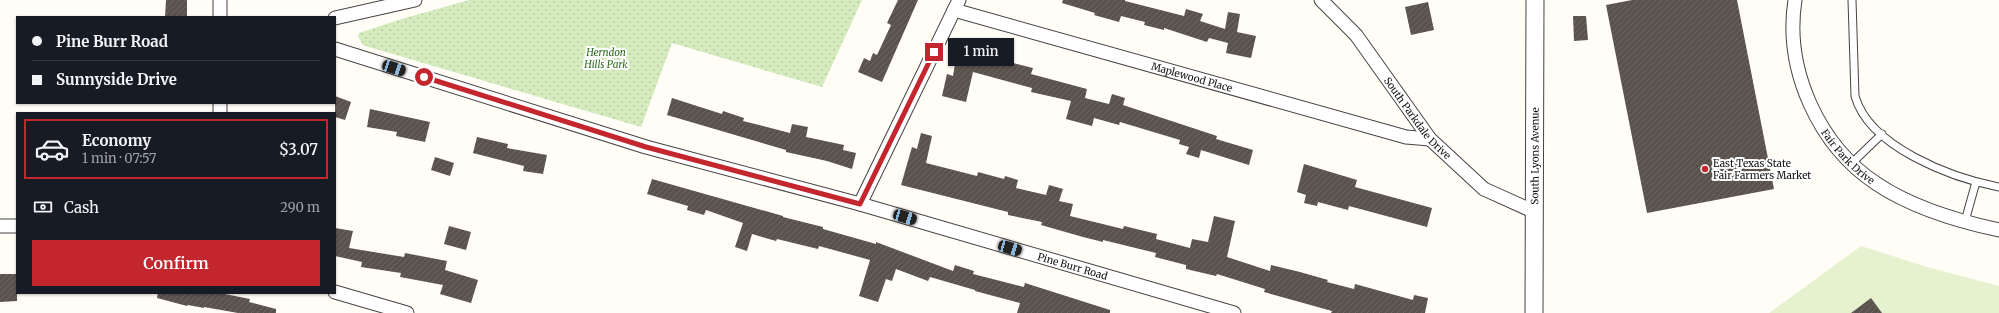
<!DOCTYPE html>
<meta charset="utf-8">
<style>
:root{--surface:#171b24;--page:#20242c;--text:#f1f3f6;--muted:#9ea1a6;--line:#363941;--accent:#c4262e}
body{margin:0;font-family:Merriweather,serif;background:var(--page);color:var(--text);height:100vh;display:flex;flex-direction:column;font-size:15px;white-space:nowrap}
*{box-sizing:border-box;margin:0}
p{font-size:13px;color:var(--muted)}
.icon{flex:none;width:22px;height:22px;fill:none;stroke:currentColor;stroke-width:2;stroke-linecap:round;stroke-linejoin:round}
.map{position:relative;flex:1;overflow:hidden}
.panel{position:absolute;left:16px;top:112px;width:320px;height:182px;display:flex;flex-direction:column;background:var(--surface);border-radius:0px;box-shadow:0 1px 3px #0004}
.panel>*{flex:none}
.banner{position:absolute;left:16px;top:16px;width:320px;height:88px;border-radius:0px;box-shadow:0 1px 3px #0004;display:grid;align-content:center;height:88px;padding:0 16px;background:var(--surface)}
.end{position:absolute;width:18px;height:18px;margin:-9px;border:5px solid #c4262e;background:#fff;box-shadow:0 0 0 2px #fff}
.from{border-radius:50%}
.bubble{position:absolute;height:28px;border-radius:0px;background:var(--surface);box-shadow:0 1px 3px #0004;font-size:13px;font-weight:600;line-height:28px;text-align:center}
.car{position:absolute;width:12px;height:24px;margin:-12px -6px;border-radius:5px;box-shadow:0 0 3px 1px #0007;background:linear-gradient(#222 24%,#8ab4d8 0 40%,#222 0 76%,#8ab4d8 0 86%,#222 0)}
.banner b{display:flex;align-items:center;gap:14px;height:38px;font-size:15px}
.banner b+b{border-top:1px solid var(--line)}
.banner i{width:10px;height:10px;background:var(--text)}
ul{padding:7px 0 0;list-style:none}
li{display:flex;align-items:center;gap:12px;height:60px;margin:0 8px 6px;padding:0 8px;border:2px solid transparent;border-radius:0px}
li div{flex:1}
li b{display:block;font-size:15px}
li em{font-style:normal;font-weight:600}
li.active{border-color:var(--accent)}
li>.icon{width:36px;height:36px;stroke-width:1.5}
.pay{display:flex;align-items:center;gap:10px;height:44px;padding:0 16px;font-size:15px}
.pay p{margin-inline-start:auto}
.cta{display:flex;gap:8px;margin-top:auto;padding:8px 16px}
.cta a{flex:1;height:46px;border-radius:0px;background:var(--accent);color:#fff;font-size:16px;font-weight:600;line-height:46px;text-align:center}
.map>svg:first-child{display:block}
.grass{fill:url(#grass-dots)}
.pitch{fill:#e6f2cf}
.building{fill:url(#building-hatch)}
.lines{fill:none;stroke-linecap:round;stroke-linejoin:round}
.service-casing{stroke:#444;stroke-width:9}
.minor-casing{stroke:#444;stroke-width:15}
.tertiary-casing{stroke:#444;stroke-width:19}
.service{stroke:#fff;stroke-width:7}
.minor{stroke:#fff;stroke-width:13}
.tertiary{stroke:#fff;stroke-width:17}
.route{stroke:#c4262e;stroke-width:5}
.poi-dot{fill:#c4262e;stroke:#fff;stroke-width:1.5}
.labels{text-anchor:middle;stroke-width:4;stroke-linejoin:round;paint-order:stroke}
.park-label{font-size:10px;font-style:italic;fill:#2f6b1f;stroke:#fff}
.street-label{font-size:10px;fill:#111;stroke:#fff}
.poi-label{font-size:10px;fill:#111;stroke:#fff;text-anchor:start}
</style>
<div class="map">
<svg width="1999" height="313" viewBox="0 0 1999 313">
<defs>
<pattern id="grass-dots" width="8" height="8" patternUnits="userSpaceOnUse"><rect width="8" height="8" fill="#d5ebbd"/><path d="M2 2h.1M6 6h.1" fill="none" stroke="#b6c8a1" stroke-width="1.8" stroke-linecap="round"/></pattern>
<pattern id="building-hatch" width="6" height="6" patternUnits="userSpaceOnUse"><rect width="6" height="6" fill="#5a524d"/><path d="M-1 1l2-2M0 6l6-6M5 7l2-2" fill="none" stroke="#6d6662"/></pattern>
</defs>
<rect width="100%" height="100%" fill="#fffdf5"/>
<path class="grass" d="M469 0H862L822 87 672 43 641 127 369 47 363 45 358 36 359 33 405 18Z"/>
<path class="pitch" d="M1861 246 1927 267 1999 286V313H1769Z"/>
<path class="building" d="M166 0H187V17H165Z
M898 0H918L882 82 858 72 864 58 870 61 873 53 877 55 891 25 887 23Z
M1063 0H1125V1L1184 16 1186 9 1203 14 1200 21 1225 29 1228 12 1240 14 1237 32 1256 36 1251 58 1226 53 1228 43 1209 38 1207 42 1164 28V30L1144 25 1145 22 1121 16 1119 22 1094 15 1095 13 1062 3Z
M1632 0H1737L1774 189 1647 213 1606 5Z
M1428 2 1434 30 1411 35 1405 7Z
M1573 16H1586L1588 40 1574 41Z
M966 46 990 52 989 57 1033 68 1031 74 1087 89 1085 98 1109 104 1112 94 1125 98 1123 105 1217 136 1216 139 1253 150 1249 165 1201 150 1199 158 1186 154 1189 147 1179 144 1180 140 1120 122 1119 125 1094 118 1092 126 1066 119 1071 101 1031 92 1032 88 973 72 966 102 942 96 947 74 953 76 955 64 961 65Z
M335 96 351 102 345 120 335 117Z
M672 98 722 114 723 111 744 118 743 121 790 133 792 124 808 127 806 137 844 145 843 150 856 153 852 169 827 161 786 152V150L667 115Z
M370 109 430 122 425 142 396 136 397 132 367 127Z
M921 133 932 136 926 163 977 176 978 172 1004 179 1005 176 1018 180 1016 188 1046 195 1049 185 1063 189 1059 201 1073 204 1070 216 1123 229 1124 226 1157 234 1156 239 1190 248 1192 239 1208 242 1214 216 1235 221 1227 257 1270 271 1271 265 1300 272 1328 280 1327 282 1354 289 1355 284 1413 300 1414 295 1428 298 1425 313H1331L1332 311 1264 292 1265 289 1217 274 1216 276 1186 269V265L1155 257 1156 253 1103 240V242L1083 237 1041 225 1042 222 1008 215V212L901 185 912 147 917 149Z
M477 137 508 144 507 148 547 155 543 174 523 171 524 166 473 153Z
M435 157 454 163 450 176 431 170Z
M1304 164 1357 180 1355 187 1432 208 1427 227 1349 206 1348 210 1318 202 1317 206 1304 203 1306 195 1297 192Z
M652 179 783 216V217L823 227V229L876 244V242L953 271 955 265 974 271 973 274 1024 287 1025 283 1110 310V313H1017L1020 303 975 291V290L930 277 928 281 896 269 892 281 886 279 878 302 859 296 870 260 819 246 818 249 777 239 776 241 752 234 747 251 735 247 743 223 706 210 704 215 687 210 688 206 647 194Z
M449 226 471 232 466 250 444 244Z
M335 228 353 231 349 248 404 257 405 253 447 261 445 270 478 280 471 303 440 294 443 285 400 277 401 273 361 267 362 262 335 256Z
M0 274H17V301L0 302Z
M158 293H220L250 299 249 302 276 309V313H238L204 307V308L188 305 187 306 157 298Z
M1871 298 1882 313H1851Z"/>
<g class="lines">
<defs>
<path id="service" d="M1852 0 1855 96C1869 147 1952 178 1999 187
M1852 163 1882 134
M1965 221 1976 182"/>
<g id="minor">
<path id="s1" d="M1321 0 1356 35 1430 139 1484 189 1535 212"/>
<path id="s2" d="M1795 0C1784 70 1819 146 1877 184 1913 208 1957 221 1999 230"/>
<path id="s3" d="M954 10 1406 137 1430 139"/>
<path d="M220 17V0"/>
<path d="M335 18 415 0"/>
<path id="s4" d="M335 49 646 147 860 204 1234 313"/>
<path d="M220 103V113"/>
<path d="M860 204 959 0"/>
<path d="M0 226H17"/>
<path d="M335 292 407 313"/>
</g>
<g id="tertiary">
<path id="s5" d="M1534 313 1535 0"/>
</g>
</defs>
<use href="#service" class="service-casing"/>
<use href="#minor" class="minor-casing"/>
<use href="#tertiary" class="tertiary-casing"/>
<use href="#service" class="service"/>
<use href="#minor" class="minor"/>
<use href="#tertiary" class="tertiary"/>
</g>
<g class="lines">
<path class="route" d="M424 77 646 147 860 204 934 52"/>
</g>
<circle class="poi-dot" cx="1705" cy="169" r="4"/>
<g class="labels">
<g class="park-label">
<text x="606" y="56">Herndon<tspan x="606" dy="12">Hills Park</tspan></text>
</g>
<g class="street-label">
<text dy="4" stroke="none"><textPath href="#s3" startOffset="247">Maplewood Place</textPath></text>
<text dy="4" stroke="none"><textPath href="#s1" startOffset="153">South Parkdale Drive</textPath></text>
<text dy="4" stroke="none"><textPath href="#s2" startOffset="172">Fair Park Drive</textPath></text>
<text dy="4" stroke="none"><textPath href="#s5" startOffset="157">South Lyons Avenue</textPath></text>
<text dy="4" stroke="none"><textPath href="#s4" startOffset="769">Pine Burr Road</textPath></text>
</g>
<g class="poi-label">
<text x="1713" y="167">East Texas State<tspan x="1713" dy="12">Fair Farmers Market</tspan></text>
</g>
</g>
</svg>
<i class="end from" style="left:424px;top:77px"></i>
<i class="end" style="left:934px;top:52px"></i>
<div class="bubble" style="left:948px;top:38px;width:66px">1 min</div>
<i class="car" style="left:394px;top:68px;rotate:108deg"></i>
<i class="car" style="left:905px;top:217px;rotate:106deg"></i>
<i class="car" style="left:1010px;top:248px;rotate:106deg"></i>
<div class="banner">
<b><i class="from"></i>Pine Burr Road</b>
<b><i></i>Sunnyside Drive</b>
</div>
<section class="panel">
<ul>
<li class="active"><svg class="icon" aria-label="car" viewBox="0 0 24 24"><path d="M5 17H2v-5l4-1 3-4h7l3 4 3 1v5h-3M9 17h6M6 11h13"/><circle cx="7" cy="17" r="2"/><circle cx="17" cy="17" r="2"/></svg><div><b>Economy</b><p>1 min · 07:57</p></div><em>$3.07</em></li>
</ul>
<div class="pay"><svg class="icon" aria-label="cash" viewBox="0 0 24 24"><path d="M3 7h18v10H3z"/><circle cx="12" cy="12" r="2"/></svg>Cash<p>290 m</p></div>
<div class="cta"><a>Confirm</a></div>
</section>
</div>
